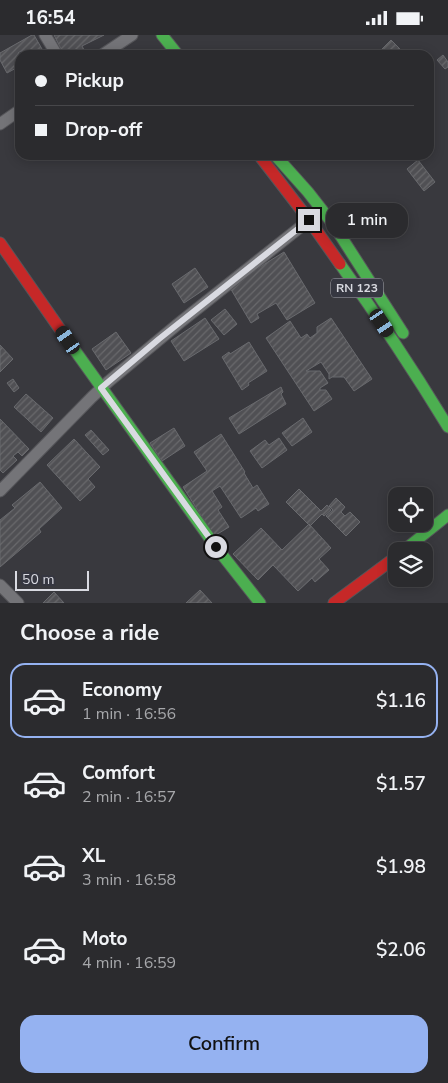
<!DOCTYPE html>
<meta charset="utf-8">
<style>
:root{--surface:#2b2b2e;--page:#37373a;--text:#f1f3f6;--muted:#a6a7aa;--line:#47474a;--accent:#95b2f1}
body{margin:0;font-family:"Nunito Sans",sans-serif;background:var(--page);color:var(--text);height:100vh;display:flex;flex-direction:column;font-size:19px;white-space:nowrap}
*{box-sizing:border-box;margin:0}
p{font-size:16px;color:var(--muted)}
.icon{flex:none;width:28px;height:28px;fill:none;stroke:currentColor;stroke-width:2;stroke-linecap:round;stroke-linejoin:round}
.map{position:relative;height:568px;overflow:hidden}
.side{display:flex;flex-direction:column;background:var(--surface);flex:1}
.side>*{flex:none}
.hud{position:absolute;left:15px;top:15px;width:419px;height:110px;border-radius:15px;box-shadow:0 2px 12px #0003,0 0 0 1px var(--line);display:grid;align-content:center;height:110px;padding:0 20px;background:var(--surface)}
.buttons{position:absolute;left:388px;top:452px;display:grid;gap:10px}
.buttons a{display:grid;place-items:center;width:45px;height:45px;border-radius:10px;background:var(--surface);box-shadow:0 2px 12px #0003,0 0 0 1px var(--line);font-size:25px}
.scale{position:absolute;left:15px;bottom:12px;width:74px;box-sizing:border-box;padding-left:5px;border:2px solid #d9dae1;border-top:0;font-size:14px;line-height:18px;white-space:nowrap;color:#d9dae1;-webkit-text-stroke:4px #363741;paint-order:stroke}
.end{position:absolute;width:22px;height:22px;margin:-11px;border:6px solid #d9dae1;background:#111;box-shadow:0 0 0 2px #111}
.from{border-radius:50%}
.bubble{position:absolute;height:35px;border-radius:15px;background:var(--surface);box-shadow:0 2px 12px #0003,0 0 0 1px var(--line);font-size:16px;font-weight:600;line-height:35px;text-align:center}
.car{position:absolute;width:15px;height:30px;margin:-15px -8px;border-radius:6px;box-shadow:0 0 4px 1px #0007;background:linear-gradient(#222 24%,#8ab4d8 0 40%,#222 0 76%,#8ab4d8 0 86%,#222 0)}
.hud b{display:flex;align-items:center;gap:18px;height:48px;font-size:19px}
.hud b+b{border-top:1px solid var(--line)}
.hud i{width:12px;height:12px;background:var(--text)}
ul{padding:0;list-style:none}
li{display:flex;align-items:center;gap:15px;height:75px;margin:0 10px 8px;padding:0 10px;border:2px solid transparent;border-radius:15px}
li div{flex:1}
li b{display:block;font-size:19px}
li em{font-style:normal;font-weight:600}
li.current{border-color:var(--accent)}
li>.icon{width:45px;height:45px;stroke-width:1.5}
h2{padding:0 20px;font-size:22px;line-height:60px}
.cta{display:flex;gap:10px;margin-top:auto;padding:10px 20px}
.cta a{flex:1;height:58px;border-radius:15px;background:var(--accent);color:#111;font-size:20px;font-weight:600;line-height:58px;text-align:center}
.status{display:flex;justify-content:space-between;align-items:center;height:35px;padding:0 25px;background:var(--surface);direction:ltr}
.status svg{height:14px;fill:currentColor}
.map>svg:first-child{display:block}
.building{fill:url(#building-hatch);stroke:#696a6e}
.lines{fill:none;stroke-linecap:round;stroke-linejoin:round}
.street-casing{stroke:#56565a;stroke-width:13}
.fast-casing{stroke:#56565a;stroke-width:13}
.jam-casing{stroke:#56565a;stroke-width:13}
.street{stroke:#747478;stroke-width:11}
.fast{stroke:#4caf50;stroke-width:11}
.jam{stroke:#c62828;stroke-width:11}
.route{stroke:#d9dae1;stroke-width:6}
.labels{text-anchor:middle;stroke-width:4;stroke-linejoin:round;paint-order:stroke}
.shield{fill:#363741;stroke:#a8a9b1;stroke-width:1}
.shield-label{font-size:12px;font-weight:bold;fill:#d9dae1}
</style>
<div class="status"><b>16:54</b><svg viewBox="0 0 49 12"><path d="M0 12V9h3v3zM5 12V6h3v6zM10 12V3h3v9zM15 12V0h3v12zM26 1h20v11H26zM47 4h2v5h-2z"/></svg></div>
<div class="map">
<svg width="448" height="568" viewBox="0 0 448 568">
<defs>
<pattern id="building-hatch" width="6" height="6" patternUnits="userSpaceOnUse" patternTransform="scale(1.25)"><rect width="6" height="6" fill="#505054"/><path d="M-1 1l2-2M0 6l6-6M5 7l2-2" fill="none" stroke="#69696c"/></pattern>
</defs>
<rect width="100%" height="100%" fill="#39393e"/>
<path class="building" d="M32 0H34L42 14 31 20H23L21 16 18 18 20 22V31L7 38 0 25V18Z
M54 0H104L82 11 86 19 83 20H64Z
M391 5 406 20H387L381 15Z
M443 20 448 27V32L445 34 437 25Z
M418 125 435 147 424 156 407 134Z
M284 217 315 268 287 285 276 268 257 279 259 283 251 288 229 251Z
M195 233 208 252 184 268 172 249Z
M225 274 237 289 224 300 211 285Z
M205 283 219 304 184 326 171 306Z
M331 283 372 344 354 356 344 342H332L329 344V339L321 327 306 336H320L328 348 320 353V355H326L332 364 314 376 266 303 290 286 301 303 307 299 310 303 317 298V292Z
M116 297 131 318 106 335 92 314Z
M249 307 267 336 248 348 249 350 242 355 222 322 229 317 230 319Z
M0 310 13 324 0 337Z
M13 344 19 353 14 357 7 348Z
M281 352 283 357 281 359 286 369 239 399 229 383Z
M26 359 53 383 41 397 14 372Z
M303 383 312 397 292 411 282 398Z
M0 384 29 414 22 421 18 417 13 421 17 425 3 438 0 435Z
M174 393 185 411 162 426 150 408Z
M91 395 109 415 103 420 85 400Z
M221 399 245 437 244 438 253 453 257 450 269 469 258 476 256 473 241 483 220 451 212 456 222 472 218 475 229 492 214 501 183 452 207 436 194 417Z
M279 403 287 415 262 433 250 416 265 405 269 410Z
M74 404 100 432 88 444 95 452 80 466 47 430Z
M40 447 62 473 39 494 41 497 0 532V485L15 473 12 470Z
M299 454 321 476 327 470 331 475 324 481 322 479 310 491 286 467Z
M336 463 345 472 341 477 345 481 350 477 360 487 346 501 326 481 333 475 329 471Z
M309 489 331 513 319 524 329 535 315 547 312 543 298 556 273 530 258 545 233 519 261 493 282 515Z
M200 555 212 568H186Z
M54 557 64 568H43Z"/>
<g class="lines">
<defs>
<path id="street" d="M45 0 57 20
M102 20 132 0
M0 89 20 75
M0 456 92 362 108 347 178 289 313 182
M0 550 18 568"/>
<path id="fast" d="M162 0 178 20
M275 120 308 157 333 189 403 298
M340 229C378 282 414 336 448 392
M71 310 216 512 260 568
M403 516 448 480"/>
<path id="jam" d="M259 120 309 185 340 229
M0 208 71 310
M334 568 396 522"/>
</defs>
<use href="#street" class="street-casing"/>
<use href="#fast" class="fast-casing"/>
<use href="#jam" class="jam-casing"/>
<use href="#street" class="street"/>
<use href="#fast" class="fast"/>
<use href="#jam" class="jam"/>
</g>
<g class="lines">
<path class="route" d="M216 512 101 353 159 304 309 185"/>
</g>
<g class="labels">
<rect class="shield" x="331" y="243.5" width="52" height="19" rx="4"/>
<g class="shield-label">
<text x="357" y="257">RN 123</text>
</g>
</g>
</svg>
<div class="buttons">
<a><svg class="icon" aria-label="locate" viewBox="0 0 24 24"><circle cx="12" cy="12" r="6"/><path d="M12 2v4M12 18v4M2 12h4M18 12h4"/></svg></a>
<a><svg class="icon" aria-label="layers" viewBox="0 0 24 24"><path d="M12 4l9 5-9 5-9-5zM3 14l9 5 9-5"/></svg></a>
</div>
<div class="scale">50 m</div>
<i class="end from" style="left:216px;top:512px"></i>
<i class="end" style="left:309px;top:185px"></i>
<div class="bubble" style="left:326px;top:168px;width:82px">1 min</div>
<i class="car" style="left:382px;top:288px;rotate:146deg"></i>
<i class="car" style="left:68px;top:305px;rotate:325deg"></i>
<div class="hud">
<b><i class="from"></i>Pickup</b>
<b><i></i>Drop-off</b>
</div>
</div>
<section class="side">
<h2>Choose a ride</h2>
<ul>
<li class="current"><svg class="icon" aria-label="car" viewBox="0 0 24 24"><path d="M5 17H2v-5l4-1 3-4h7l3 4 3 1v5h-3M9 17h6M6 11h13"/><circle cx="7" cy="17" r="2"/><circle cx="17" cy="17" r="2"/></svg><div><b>Economy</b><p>1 min · 16:56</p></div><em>$1.16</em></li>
<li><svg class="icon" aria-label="car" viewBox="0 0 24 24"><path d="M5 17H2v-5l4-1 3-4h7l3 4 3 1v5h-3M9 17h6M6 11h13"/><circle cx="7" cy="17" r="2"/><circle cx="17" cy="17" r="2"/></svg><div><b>Comfort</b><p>2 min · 16:57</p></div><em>$1.57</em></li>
<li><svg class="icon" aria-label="car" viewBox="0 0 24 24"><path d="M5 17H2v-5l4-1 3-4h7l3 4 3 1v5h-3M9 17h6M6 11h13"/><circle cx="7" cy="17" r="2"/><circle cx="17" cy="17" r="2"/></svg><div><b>XL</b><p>3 min · 16:58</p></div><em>$1.98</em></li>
<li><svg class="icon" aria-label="car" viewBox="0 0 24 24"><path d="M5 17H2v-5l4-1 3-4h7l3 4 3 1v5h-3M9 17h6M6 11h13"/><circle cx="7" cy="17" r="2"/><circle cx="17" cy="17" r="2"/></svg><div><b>Moto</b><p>4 min · 16:59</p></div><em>$2.06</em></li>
</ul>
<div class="cta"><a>Confirm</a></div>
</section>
